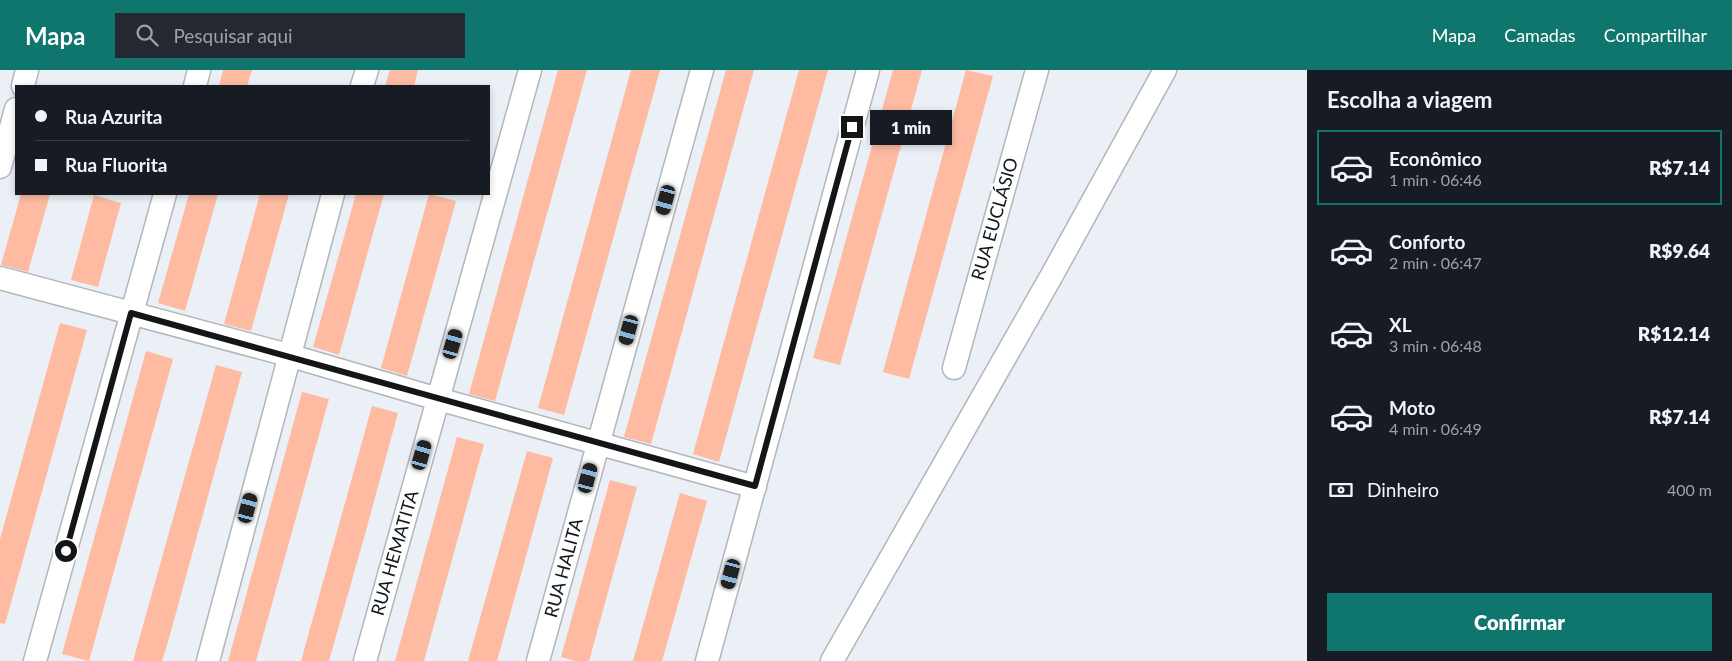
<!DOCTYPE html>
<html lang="pt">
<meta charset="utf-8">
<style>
:root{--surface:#171b24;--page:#242831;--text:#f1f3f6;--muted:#9ea1a6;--line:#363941;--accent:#0f766e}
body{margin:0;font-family:Lato,sans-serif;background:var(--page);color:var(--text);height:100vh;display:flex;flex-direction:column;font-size:19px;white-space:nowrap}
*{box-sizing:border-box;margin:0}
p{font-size:16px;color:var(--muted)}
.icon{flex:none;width:28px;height:28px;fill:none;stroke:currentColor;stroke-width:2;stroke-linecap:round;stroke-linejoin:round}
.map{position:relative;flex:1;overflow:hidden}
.sheet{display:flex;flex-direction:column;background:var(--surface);width:425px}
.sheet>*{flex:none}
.hud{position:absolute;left:15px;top:15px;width:475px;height:110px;border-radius:0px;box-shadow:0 2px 8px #0003;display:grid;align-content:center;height:110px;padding:0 20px;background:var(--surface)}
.end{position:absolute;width:22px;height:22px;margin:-11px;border:6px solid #131517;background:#fff;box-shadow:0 0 0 2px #fff}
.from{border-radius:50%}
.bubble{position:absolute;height:35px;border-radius:0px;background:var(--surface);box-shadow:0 2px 8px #0003;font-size:16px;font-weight:800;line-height:35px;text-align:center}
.car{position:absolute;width:15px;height:30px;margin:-15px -8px;border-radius:6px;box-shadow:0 0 4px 1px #0007;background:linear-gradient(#222 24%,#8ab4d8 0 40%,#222 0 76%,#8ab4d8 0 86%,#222 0)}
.hud b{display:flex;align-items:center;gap:18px;height:48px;font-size:19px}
.hud b+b{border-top:1px solid var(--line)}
.hud i{width:12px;height:12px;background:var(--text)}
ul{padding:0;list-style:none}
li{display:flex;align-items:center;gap:15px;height:75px;margin:0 10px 8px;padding:0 10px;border:2px solid transparent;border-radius:0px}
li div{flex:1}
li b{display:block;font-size:19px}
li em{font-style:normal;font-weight:800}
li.on{border-color:var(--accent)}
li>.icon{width:45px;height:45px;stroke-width:1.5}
h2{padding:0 20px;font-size:22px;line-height:60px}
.pay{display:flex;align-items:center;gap:12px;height:55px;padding:0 20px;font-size:19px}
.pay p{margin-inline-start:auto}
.primary-button{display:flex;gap:10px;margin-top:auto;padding:10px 20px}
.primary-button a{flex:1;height:58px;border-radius:0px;background:var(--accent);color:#fff;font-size:20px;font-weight:800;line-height:58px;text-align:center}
header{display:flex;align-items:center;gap:30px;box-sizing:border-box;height:70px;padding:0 25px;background:var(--accent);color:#fff}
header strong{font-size:24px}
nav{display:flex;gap:28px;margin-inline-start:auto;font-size:18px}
.search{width:350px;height:45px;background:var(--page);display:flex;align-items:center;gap:12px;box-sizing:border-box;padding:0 18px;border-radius:0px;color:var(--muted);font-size:19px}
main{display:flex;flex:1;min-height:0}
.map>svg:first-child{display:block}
.building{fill:#febba2}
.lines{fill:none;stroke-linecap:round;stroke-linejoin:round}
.street-casing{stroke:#b0b6ba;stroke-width:25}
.street{stroke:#fff;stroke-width:22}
.route{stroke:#131517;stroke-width:6}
.labels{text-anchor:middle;stroke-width:5;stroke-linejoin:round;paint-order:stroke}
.street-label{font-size:18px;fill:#131517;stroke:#fbfdff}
</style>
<header>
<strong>Mapa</strong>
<div class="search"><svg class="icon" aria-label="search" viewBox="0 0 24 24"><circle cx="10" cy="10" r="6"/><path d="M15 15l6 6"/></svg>Pesquisar aqui</div>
<nav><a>Mapa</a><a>Camadas</a><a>Compartilhar</a></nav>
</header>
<main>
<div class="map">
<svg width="1307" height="591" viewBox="0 0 1307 591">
<rect width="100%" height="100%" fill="#eaf0f5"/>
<path class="building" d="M223 0H252L247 16H219Z
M390 0H418L414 16H385Z
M558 0H587L495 331 469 324Z
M631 0H660L564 345 538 338Z
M726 0H754L651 374 624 367Z
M799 0H828L719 392 693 384Z
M893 0H922L840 295 813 288Z
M966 0 993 6 909 309 883 302Z
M21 124H50L28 202 1 195Z
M189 124H218L185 241 158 233Z
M260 124H289L251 261 224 254Z
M356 124H384L339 285 313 277Z
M429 124 456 131 407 306 381 298Z
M94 125 121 133 98 217 71 210Z
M60 253 87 260 5 554 0 553V469Z
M146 281 173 289 89 591 62 584Z
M216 295 242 302 168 572 162 591H133Z
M302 322 329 329 297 444 256 591H228Z
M372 336 398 343 367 457 329 591H301Z
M457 367 484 374 424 591H395Z
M527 381 553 388 522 501 497 591H468Z
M610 410 637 417 589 591H575L561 587Z
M680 423 707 431 672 556 662 591H633Z"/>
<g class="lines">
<defs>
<path id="street" d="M23 16 27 0
M195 16 199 0
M362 16 367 0
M0 97 16 39
M0 208 288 285 438 329 755 417
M954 298 1037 0
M35 591 165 124
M208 591 333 124
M365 591 530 0
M538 591 702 0
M707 591 868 0
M832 591 1052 205 1165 0"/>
</defs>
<use href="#street" class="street-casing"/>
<use href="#street" class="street"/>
</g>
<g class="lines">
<path class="route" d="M66 481 131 243 755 416 852 57"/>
</g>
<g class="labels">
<g class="street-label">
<text transform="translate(995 149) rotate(-74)" y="6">RUA EUCLÁSIO</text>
<text transform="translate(395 483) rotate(-74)" y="6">RUA HEMATITA</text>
<text transform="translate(564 498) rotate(-75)" y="6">RUA HALITA</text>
</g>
</g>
</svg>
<i class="end from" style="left:66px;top:481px"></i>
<i class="end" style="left:852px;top:57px"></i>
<div class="bubble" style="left:870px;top:40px;width:82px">1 min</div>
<i class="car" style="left:666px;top:130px;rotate:195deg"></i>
<i class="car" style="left:629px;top:260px;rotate:195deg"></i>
<i class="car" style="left:453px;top:274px;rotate:16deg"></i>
<i class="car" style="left:422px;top:385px;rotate:16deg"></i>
<i class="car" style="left:588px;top:408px;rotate:15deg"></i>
<i class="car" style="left:248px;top:438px;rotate:15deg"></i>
<i class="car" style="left:731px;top:504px;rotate:195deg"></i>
<div class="hud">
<b><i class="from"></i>Rua Azurita</b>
<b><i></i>Rua Fluorita</b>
</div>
</div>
<section class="sheet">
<h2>Escolha a viagem</h2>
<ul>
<li class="on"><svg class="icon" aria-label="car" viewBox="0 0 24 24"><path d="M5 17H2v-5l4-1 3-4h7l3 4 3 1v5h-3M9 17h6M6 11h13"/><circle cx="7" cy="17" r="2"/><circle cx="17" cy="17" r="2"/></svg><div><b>Econômico</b><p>1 min · 06:46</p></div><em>R$7.14</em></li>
<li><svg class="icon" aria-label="car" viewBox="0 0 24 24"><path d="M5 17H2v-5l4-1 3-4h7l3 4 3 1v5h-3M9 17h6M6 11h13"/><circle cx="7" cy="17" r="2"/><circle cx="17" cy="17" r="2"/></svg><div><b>Conforto</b><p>2 min · 06:47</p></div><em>R$9.64</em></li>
<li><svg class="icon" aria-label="car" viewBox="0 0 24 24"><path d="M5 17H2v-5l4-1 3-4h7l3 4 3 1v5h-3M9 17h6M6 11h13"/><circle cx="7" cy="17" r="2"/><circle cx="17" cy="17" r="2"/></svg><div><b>XL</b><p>3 min · 06:48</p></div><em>R$12.14</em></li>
<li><svg class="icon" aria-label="car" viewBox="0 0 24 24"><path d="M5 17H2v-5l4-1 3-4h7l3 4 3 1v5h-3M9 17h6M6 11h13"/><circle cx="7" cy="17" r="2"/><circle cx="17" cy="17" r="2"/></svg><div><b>Moto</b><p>4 min · 06:49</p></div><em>R$7.14</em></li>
</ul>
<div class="pay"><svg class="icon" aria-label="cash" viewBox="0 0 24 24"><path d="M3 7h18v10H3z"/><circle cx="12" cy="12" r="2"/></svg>Dinheiro<p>400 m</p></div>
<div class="primary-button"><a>Confirmar</a></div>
</section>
</main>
